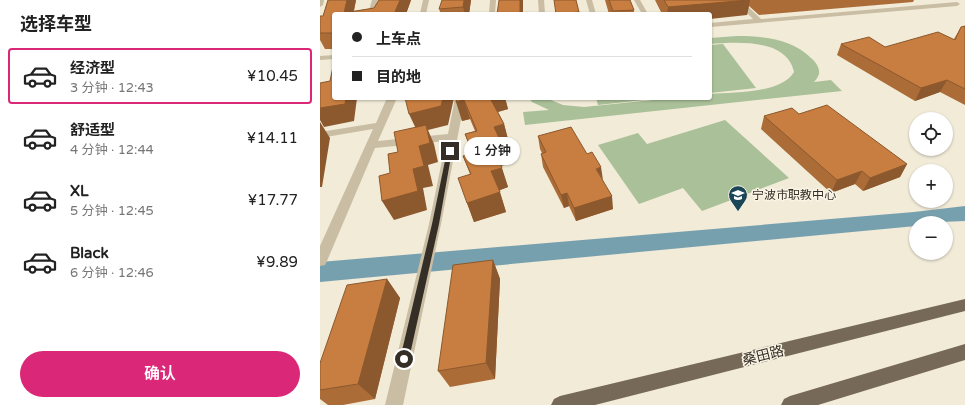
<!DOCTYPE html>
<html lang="zh">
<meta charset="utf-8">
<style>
:root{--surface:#fff;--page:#f6f6f6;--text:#222;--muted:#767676;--line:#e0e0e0;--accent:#db2777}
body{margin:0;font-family:"Varela Round","Noto Sans SC",sans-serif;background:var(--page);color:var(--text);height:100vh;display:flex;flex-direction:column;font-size:15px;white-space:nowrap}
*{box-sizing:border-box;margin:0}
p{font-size:13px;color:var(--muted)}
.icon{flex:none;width:22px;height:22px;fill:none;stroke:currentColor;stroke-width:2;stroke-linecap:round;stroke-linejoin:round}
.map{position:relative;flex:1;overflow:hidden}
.details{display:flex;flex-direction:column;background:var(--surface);width:320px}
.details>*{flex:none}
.banner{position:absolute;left:12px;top:12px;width:380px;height:88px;border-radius:4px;box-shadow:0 1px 3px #0004;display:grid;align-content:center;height:88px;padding:0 20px;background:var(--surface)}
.tools{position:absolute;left:589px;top:112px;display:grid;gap:8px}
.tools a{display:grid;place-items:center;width:44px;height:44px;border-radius:50%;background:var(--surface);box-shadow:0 1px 3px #0004;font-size:20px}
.end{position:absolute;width:18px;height:18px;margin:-9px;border:5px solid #352e26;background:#fff;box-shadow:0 0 0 2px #fff}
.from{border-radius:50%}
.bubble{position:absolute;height:28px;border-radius:14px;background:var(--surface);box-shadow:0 1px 3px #0004;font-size:13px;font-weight:600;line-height:28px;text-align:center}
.banner b{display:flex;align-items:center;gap:14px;height:38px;font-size:15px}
.banner b+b{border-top:1px solid var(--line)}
.banner i{width:10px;height:10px;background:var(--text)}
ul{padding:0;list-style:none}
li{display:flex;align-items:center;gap:12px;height:56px;margin:0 8px 6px;padding:0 12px;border:2px solid transparent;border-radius:4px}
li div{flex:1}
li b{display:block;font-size:15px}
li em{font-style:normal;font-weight:600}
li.on{border-color:var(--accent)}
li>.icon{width:36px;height:36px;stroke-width:1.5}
h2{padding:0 20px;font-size:18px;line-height:48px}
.button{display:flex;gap:8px;margin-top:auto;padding:8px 20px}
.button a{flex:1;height:46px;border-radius:24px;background:var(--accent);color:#fff;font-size:16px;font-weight:600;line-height:46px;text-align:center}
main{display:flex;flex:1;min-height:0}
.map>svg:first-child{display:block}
.green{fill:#aac098}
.water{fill:#77a0af}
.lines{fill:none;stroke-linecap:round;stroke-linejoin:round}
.minor{fill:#c9bda4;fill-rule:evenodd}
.major{fill:#776957;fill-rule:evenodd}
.wall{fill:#ac6c37}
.shaded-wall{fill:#8c582d}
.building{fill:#c87e40;stroke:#8c582d}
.route{fill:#352e26}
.labels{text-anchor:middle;stroke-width:3;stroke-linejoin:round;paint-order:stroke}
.poi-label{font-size:12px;fill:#352e26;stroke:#f9f4e5;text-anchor:start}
.near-street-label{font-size:14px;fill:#352e26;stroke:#f9f4e5}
</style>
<main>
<section class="details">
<h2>选择车型</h2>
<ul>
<li class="on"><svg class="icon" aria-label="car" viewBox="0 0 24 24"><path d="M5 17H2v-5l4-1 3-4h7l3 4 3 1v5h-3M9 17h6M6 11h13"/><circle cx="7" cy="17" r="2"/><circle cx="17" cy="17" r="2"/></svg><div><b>经济型</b><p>3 分钟 · 12:43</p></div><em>¥10.45</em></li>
<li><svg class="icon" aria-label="car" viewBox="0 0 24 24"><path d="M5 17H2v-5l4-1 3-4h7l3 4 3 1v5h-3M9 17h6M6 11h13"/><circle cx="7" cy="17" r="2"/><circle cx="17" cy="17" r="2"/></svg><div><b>舒适型</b><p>4 分钟 · 12:44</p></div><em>¥14.11</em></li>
<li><svg class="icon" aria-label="car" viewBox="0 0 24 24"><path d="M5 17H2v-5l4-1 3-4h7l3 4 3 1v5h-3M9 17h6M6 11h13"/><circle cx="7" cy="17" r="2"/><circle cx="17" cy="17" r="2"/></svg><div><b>XL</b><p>5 分钟 · 12:45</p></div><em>¥17.77</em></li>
<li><svg class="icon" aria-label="car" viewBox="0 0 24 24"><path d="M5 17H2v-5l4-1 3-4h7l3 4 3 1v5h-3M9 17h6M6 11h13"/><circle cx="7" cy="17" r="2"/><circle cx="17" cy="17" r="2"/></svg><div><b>Black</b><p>6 分钟 · 12:46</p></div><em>¥9.89</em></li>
</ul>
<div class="button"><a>确认</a></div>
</section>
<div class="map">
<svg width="645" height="405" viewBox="0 0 645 405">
<rect width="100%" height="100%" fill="#f1ebd8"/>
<path class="green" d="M417 36C442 36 472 39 491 58 496 62 500 68 499 74 498 77 496 80 494 82L511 80 522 91 205 125 203 112 229 110 212 102 209 98H226L243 105 264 107 353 98H390V94C414 92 461 94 474 72 467 38 416 42 390 44V38Z
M403 44 436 88 390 93V45Z
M276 98H342L278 105Z
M405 120 469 178 382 211 363 188 319 204 278 145 318 133 327 144Z"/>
<path class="water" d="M645 206V221L596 223V226L0 282V262L594 212Z"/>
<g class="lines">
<path class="minor" d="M0 0H4L3 5 0 7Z
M52 0H58L54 14H48Z
M103 0H109L106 14H100Z
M170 0H176L175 14H169Z
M218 0H224L225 14H219Z
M266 0H272L276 14H270Z
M314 0H320L328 14H322Z
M414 0H421L441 19 637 2 640 4 637 6 390 27V23L433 19Z
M14 55V59L0 60V56Z
M67 98H77L58 141 128 134 135 98H145L121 224 83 405H65L109 224 126 141 55 148 7 261 5 265 0 266V246L53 129 0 138V132L56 123Z"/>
<path class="major" d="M645 299V311L275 405H231L234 399 240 396Z
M645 344V360L498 405H461L464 399 470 396Z"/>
</g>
<path class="wall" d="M8 0H36L34 11 54 8 59 0H91L86 14H14V49H5L0 40V18L3 16Z
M151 0 149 14H121L119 9Z
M256 0 259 14H236Z
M285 0H310L314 10V14H289Z
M335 0H594L593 2 439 15 429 6 427 15 390 14H342Z
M645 26V105L620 92 595 101 517 55 521 44 565 47 634 39 641 27Z
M137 98H185L188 109 178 112 184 124 189 143 182 145 188 164 181 166 188 187 179 190 186 212 154 222 147 203 150 174 143 156 152 153 145 134 155 131 150 119 142 121Z
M479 114 587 164 580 177 543 191 535 184 511 193 441 129 444 116Z
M218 136 282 180 293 209 256 221 249 206 244 208 223 167 221 154 222 153 220 149Z
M173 260 180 279 175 379 130 387 118 371Z
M67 279 80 298 55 399 23 405H8L0 399V363Z"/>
<path class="shaded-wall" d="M27 0H36L33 14 24 13Z
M80 0H91L86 14H74Z
M144 0H151L149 14H145L143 7Z
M200 0H203V14H200Z
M430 0 427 15 390 19V14H347L348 7Z
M627 80 620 92 595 101 601 88Z
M26 98H37L34 121 4 127 0 120V108Z
M123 98H134L128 125 108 130 114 144 118 162 108 165 113 186 103 188 107 210 74 220 62 201 93 169 99 146 98 133 89 114Z
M170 98H185L188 109 174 113Z
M144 100 150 119 142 121 136 102Z
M0 122 10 138 2 187H0Z
M184 124 189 143 182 145 188 164 178 166 173 147 174 127Z
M587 164 580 177 543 191 550 178Z
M281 167 283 180 276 169Z
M182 168 188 187 178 191 171 171Z
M542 171 535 184 511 193 517 180Z
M180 192 186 212 154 222 147 203Z
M247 193 249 206 244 208 241 195Z
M292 196 293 209 256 221 254 208Z
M173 260 180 279 175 379 166 363Z
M67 279 80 298 55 399 38 384Z"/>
<path class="building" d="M8 0H27L24 13 54 8 59 0H80L74 14H14V33H0V16H3Z
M122 0H144L143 7 119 9Z
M179 0H200V14H177Z
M234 0H256L259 12 236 14Z
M289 0H310L314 10 293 11Z
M344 0H429L348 7Z
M645 26V89L627 80 601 88 521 44 549 37 565 47 618 32 635 40 641 27Z
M14 62V98H26L25 104 0 108V83L10 81Z
M85 98H123L121 106 89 114Z
M137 98H170L184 124 174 127 182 144 173 147 182 168 171 171 180 192 147 203 138 178 151 174 143 156 153 153 145 134 157 131 144 100 136 102Z
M507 105 587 164 550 178 542 171 517 180 444 116 472 108 479 114Z
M106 125 110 143 99 146 104 166 93 169 98 191 62 201 59 176 70 173 68 154 78 152 74 132Z
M251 127 267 154 272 152 281 167 276 169 292 196 254 208 247 193 241 195 221 154 226 152 218 136Z
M173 260 166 363 118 371 133 265Z
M67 279 38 384 0 390V363L27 285Z"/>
<path class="route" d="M130 149 132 151 119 224 89 359 87 362 84 363 81 362 80 359 112 224 127 151Z"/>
<defs>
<symbol id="university-pin" viewBox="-11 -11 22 30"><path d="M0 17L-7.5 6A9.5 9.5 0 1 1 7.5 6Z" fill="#1b4657" stroke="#f9f4e5"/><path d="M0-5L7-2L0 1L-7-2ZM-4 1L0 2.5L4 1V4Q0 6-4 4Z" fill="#fff"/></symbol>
</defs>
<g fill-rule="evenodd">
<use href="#university-pin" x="407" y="184" width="22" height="30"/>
</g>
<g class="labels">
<g class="poi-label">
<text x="432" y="199">宁波市职教中心</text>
</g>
<g class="near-street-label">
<text transform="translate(443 355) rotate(-14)" y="5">桑田路</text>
</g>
</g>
</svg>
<div class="tools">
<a><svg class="icon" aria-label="locate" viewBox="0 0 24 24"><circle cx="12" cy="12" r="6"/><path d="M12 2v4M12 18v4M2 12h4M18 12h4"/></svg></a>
<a>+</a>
<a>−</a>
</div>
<i class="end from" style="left:84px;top:359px"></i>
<i class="end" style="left:130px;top:151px"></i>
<div class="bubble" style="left:144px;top:137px;width:56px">1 分钟</div>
<div class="banner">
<b><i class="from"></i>上车点</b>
<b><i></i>目的地</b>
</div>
</div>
</main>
